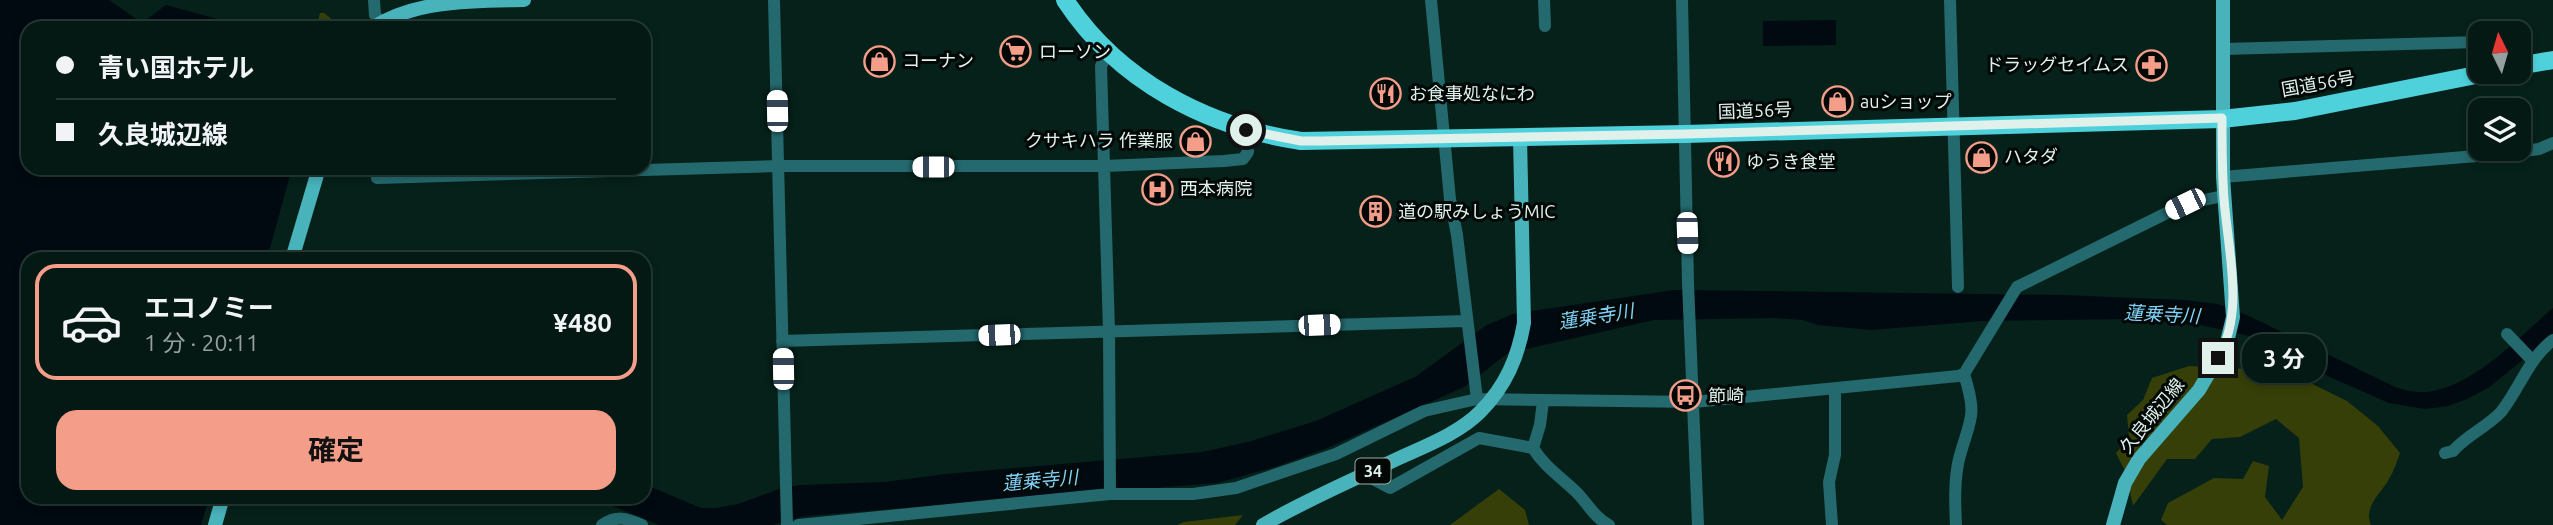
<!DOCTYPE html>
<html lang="ja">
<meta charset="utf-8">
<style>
:root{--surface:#041914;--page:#0d221d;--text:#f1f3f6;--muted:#97a0a0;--line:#253834;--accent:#f49e89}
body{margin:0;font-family:Ubuntu,"Noto Sans JP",sans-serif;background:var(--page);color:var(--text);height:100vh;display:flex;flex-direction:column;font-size:26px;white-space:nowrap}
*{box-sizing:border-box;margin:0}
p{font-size:23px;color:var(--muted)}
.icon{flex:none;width:38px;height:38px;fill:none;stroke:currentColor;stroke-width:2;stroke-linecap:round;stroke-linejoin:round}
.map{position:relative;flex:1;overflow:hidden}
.sheet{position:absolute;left:21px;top:252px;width:630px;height:252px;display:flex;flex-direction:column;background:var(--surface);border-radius:21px;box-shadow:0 4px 10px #0003,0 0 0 2px var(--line)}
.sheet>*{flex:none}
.hud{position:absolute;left:21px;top:21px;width:630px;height:154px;border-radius:21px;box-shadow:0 4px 10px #0003,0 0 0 2px var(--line);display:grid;align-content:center;height:154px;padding:0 35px;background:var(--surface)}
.needle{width:46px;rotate:355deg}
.controls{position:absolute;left:2468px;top:21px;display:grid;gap:14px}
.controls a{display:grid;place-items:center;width:63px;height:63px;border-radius:14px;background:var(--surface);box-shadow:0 4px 10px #0003,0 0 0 2px var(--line);font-size:35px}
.end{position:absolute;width:32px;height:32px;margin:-16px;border:9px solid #e0f1eb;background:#111;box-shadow:0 0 0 4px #111}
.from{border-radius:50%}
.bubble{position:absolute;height:49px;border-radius:21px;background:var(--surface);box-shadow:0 4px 10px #0003,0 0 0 2px var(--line);font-size:23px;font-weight:700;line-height:49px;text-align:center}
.car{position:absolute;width:21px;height:42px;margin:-21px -10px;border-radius:9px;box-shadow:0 0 5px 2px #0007;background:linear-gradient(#fff 24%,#345 0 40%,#fff 0 76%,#345 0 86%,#fff 0)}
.hud b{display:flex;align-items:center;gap:24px;height:66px;font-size:26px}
.hud b+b{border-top:2px solid var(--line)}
.hud i{width:18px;height:18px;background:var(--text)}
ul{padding:12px 0 0;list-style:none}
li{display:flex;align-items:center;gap:21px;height:116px;margin:0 14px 10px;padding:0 21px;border:4px solid transparent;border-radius:21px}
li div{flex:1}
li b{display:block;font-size:26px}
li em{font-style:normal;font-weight:700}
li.current{border-color:var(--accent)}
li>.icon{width:63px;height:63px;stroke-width:1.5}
.button{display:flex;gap:14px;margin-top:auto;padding:14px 35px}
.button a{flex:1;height:80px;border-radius:21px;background:var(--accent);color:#111;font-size:28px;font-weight:700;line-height:80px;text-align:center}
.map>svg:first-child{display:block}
.green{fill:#373f08}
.water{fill:#000a10}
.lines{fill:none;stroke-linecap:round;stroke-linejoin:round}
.minor{stroke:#24696e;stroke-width:12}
.major{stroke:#49b3bb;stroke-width:14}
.highway{stroke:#4ed1db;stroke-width:18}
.route{stroke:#e0f1eb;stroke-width:9}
.labels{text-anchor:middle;stroke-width:6;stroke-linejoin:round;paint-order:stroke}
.shield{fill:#010806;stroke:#9daba6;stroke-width:2}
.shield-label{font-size:16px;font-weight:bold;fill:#e0f1eb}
.poi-label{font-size:18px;fill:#e0f1eb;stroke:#010806;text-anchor:start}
.street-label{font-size:18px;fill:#e0f1eb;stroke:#010806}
.water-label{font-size:19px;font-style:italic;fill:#81d1f7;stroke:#010806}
</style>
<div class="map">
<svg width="2553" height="525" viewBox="0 0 2553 525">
<rect width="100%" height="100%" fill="#05211a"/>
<path class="green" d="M320 13H324L333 20H349L355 23 356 26 329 28 318 21Z
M2189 366 2286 371 2347 401 2378 426 2400 453C2397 461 2394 471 2389 479 2381 494 2363 506 2371 525H2167L2161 520 2168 503 2214 478 2243 479 2253 461 2269 466 2265 497 2282 520 2303 487 2299 438 2276 419 2240 437 2212 439 2195 459H2167L2133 506 2126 473 2116 453 2129 438 2127 415 2143 400 2152 378Z
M1499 489 1525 510 1529 525H1450Z
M1243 515 1235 525H1177L1184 522Z"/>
<path class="water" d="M0 0H109L142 23 166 5 250 28H28V168H292L267 259H28V497H209L201 525H0Z
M1836 20V45L1763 46V21Z
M1674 290 2062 295 2185 300 2218 304 2249 316 2395 387C2401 389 2409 391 2416 392 2465 396 2518 338 2553 308V336L2488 388 2467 399 2448 406 2425 409 2389 403 2332 378 2254 337 2192 323 2130 319 1982 321 1871 330 1818 325 1803 320 1776 318 1654 320 1508 353 1464 387 1327 448 1275 467 1217 483 805 516 773 525H659L591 497H644V484L701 508H716L738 504 779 489 799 485 885 482 946 474 1202 452 1248 442 1316 421 1372 396 1415 377 1487 325 1513 314Z"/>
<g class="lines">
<path class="minor" d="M374 0 375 15 380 22
M774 0 787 525
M1431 0 1450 199 1457 235 1477 399
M1544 0 1545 26
M1682 0 1688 283 1698 525
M1950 0 1958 287
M2518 43 2526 50 2527 64
M2223 49 2480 42
M1108 52 1101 66 1109 331 1110 494
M2223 177 2501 154 2539 149 2553 143
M377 178 778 166H1105L1224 161 1243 159 1248 152 1246 130
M2507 334 2532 360
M782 341 1466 321
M1543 401 1540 425 1533 448C1544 466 1558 475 1573 489 1586 500 1593 517 1609 525
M2445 453 2453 451C2467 435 2487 427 2501 412 2520 388 2528 359 2553 340
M1373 479 1390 488 1479 438 1533 448
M602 525C617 515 626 518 642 525
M798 525 1110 494H1193L1236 488 1336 454 1424 411 1477 399 1694 402 1958 376 1964 374 2017 287 2185 204 2223 196
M1832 525 1829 482 1835 455V390
M1956 525C1955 504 1954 480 1959 459 1970 418 1978 418 1964 374"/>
<path class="major" d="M372 28C415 0 472 1 524 0
M292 259 319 168
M215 525 223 497
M1263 525C1306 500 1353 480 1397 459 1425 446 1458 434 1480 412 1506 386 1518 357 1524 323L1520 137
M2113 525 2125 483 2139 459 2199 390 2227 342 2233 317 2223 177V0"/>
<path class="highway" d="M1065 0C1118 81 1207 127 1301 141L1685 134 2222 119 2295 111 2491 72
M2518 66 2553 60"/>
</g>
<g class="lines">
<path class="route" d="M1246 130 1301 141H1322L1685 134 2222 118C2222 145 2222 173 2224 199 2228 251 2245 312 2218 358"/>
</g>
<defs>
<symbol id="supermarket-ring" viewBox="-11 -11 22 22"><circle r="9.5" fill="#010806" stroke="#f49e89" stroke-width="1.5"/><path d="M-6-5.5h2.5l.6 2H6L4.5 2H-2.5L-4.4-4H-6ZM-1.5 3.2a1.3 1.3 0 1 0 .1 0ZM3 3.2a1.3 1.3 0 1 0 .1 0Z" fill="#f49e89"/></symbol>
<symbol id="shop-ring" viewBox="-11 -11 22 22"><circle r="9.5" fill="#010806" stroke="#f49e89" stroke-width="1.5"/><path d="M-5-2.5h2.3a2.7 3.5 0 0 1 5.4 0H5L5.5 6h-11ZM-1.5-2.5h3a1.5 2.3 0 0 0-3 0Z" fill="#f49e89"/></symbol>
<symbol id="pharmacy-ring" viewBox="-11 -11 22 22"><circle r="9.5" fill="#010806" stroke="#f49e89" stroke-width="1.5"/><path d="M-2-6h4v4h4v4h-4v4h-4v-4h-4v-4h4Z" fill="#f49e89"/></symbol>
<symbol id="restaurant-ring" viewBox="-11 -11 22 22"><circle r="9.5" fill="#010806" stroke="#f49e89" stroke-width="1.5"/><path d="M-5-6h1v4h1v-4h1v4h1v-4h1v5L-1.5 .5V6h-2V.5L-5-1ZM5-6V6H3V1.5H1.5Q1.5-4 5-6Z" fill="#f49e89"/></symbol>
<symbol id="hospital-ring" viewBox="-11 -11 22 22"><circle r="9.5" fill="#010806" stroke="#f49e89" stroke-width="1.5"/><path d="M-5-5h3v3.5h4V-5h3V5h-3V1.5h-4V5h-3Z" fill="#f49e89"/></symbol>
<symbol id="building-ring" viewBox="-11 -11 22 22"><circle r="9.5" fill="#010806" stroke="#f49e89" stroke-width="1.5"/><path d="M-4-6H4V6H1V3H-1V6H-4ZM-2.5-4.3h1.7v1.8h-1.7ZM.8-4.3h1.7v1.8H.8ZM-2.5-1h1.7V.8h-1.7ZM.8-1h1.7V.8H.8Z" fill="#f49e89"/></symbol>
<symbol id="bus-ring" viewBox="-11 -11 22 22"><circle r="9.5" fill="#010806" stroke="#f49e89" stroke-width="1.5"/><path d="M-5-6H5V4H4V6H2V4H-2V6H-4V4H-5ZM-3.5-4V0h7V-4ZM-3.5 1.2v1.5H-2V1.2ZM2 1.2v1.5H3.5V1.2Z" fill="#f49e89"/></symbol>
</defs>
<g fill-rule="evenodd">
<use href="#supermarket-ring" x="998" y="34" width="35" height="35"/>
<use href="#shop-ring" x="862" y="44" width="35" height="35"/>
<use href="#pharmacy-ring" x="2134" y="48" width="35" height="35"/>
<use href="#restaurant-ring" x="1368" y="76" width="35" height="35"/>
<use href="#shop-ring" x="1820" y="84" width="35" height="35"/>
<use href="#shop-ring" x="1178" y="124" width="35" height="35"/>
<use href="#shop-ring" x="1964" y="140" width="35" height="35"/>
<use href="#restaurant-ring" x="1706" y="144" width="35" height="35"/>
<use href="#hospital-ring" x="1140" y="172" width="35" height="35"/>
<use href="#building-ring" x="1358" y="194" width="35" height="35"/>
<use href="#bus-ring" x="1668" y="378" width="35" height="35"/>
</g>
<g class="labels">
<rect class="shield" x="1355.5" y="458.5" width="35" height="25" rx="5"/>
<g class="shield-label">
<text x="1373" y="477">34</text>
</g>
<g class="poi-label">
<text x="1039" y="58">ローソン</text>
<text x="902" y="67">コーナン</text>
<text x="2129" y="71" text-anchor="end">ドラッグセイムス</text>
<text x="1409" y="100">お食事処なにわ</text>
<text x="1860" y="108">auショップ</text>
<text x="1173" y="147" text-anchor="end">クサキハラ 作業服</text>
<text x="2004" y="163">ハタダ</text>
<text x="1746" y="168">ゆうき食堂</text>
<text x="1180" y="195">西本病院</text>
<text x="1398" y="218">道の駅みしょうMIC</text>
<text x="1708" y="402">節崎</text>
</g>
<g class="street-label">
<text transform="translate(2318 84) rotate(-10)" y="6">国道56号</text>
<text transform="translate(1755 111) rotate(-2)" y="6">国道56号</text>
<text transform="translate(2152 416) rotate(-51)" y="6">久良城辺線</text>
</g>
<g class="water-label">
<text transform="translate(2162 314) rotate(3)" y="7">蓮乗寺川</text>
<text transform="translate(1596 316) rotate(-9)" y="7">蓮乗寺川</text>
<text transform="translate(1040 480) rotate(-5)" y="7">蓮乗寺川</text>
</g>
</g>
</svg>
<div class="controls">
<a><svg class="needle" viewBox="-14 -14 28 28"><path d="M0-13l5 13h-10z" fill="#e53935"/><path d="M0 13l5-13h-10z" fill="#97a0a0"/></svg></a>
<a><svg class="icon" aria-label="layers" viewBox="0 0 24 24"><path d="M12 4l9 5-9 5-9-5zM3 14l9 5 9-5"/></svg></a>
</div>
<i class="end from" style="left:1246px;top:130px"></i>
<i class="end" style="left:2218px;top:358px"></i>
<div class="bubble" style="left:2242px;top:334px;width:84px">3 分</div>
<i class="car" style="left:777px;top:111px;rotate:359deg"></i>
<i class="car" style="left:933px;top:167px;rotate:270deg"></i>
<i class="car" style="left:2185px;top:204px;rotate:244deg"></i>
<i class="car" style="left:1687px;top:233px;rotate:178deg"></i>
<i class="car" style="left:1319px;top:325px;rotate:88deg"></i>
<i class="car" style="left:999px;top:335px;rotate:268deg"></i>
<i class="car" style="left:783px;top:369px;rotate:359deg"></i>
<div class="hud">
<b><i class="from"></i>青い国ホテル</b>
<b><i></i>久良城辺線</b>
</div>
<section class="sheet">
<ul>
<li class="current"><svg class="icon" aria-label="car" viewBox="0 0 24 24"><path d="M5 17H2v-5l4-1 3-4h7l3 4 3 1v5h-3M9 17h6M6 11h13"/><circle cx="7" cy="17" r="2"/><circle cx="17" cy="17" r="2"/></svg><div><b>エコノミー</b><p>1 分 · 20:11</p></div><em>¥480</em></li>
</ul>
<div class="button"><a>確定</a></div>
</section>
</div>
